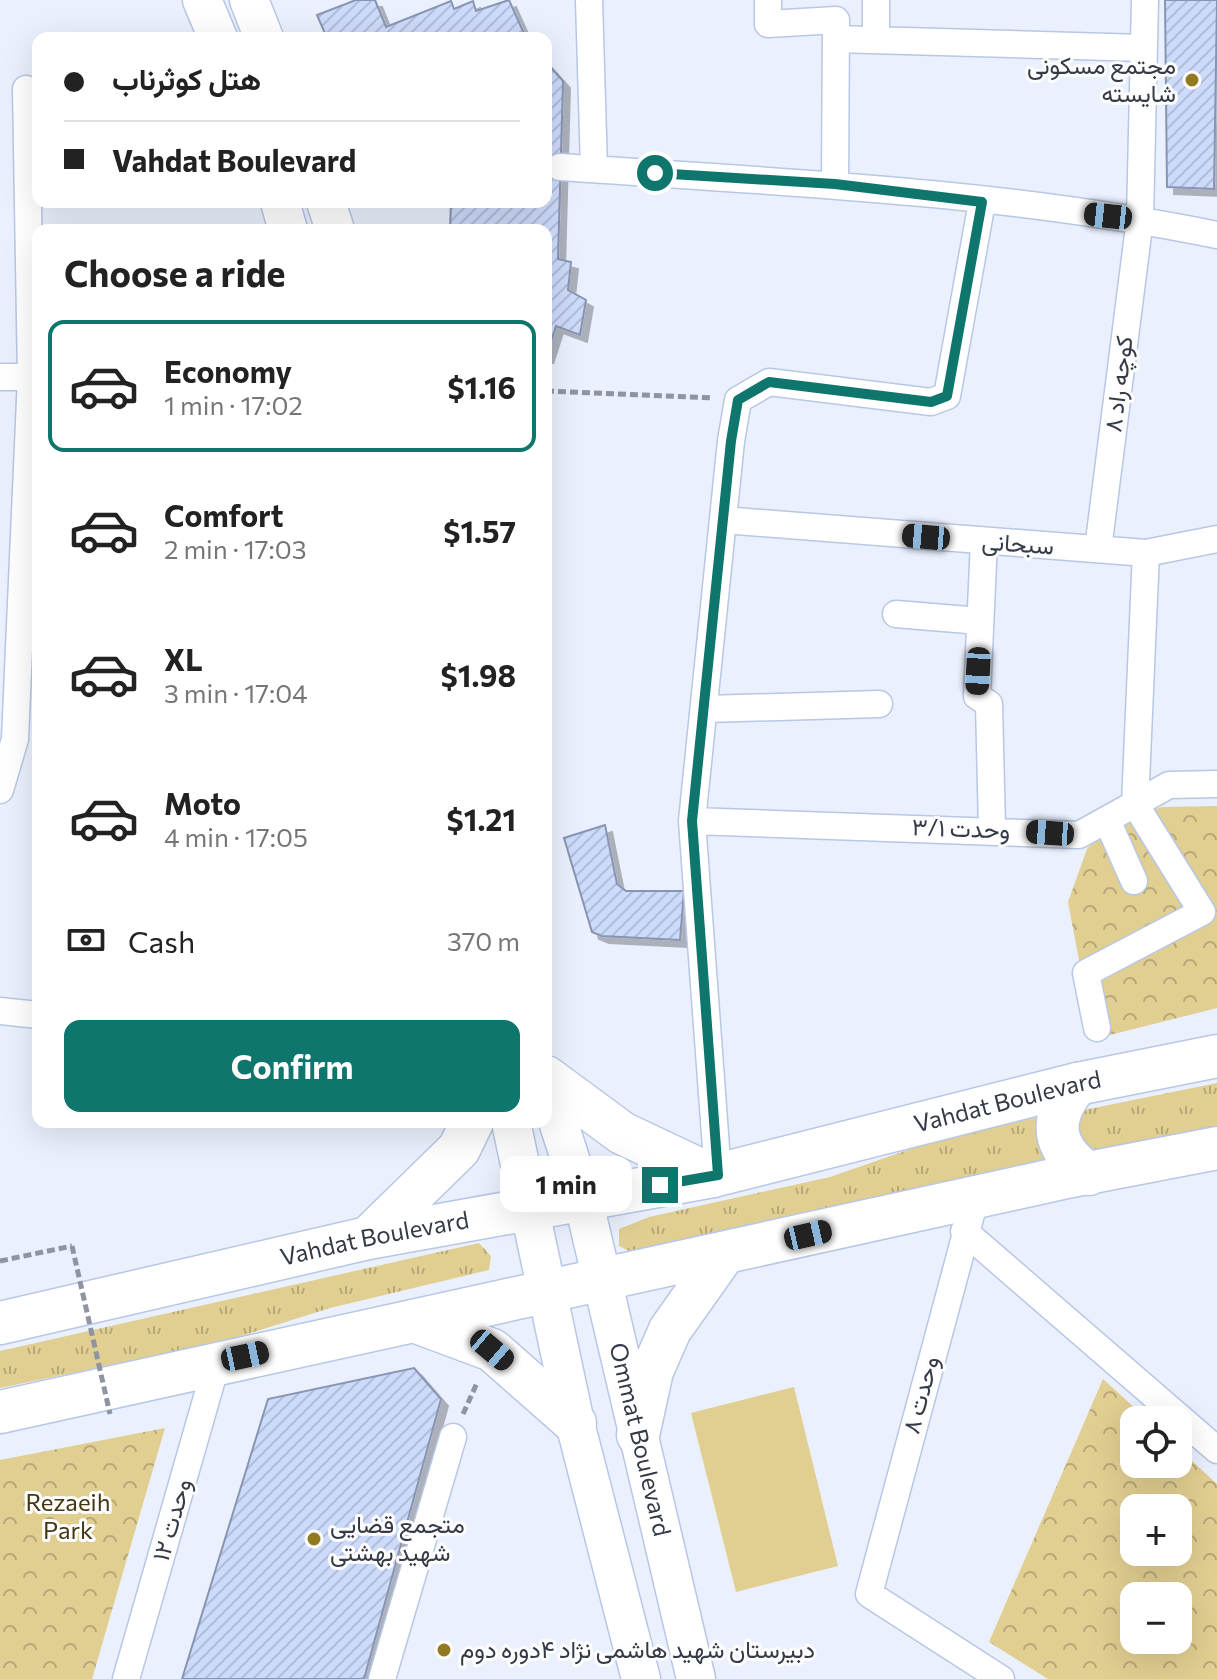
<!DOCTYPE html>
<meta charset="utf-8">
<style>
:root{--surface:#fff;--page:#f6f6f6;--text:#222;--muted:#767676;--line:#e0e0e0;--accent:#0f766e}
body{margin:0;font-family:Commissioner,Vazirmatn,sans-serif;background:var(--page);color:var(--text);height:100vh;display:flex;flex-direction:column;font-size:30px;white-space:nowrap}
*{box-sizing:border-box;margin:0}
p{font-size:26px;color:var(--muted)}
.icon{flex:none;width:44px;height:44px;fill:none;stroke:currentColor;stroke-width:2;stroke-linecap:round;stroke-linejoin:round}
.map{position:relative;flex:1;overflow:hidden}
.side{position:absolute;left:32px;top:224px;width:520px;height:904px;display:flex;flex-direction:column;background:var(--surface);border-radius:16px;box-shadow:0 8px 32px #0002}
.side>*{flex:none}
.guide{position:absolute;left:32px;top:32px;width:520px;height:176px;border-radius:16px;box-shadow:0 8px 32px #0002;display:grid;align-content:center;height:176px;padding:0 32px;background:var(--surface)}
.tools{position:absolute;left:1120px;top:1406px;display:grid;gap:16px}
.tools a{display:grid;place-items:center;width:72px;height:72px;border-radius:16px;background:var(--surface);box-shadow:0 8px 32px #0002;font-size:40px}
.end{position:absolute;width:36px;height:36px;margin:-18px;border:10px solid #0f766e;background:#fff;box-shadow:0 0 0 4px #fff}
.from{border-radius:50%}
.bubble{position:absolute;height:56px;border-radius:16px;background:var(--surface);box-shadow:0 8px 32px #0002;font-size:26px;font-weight:700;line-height:56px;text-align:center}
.car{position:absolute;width:24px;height:48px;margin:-24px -12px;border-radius:10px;box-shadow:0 0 6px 2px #0007;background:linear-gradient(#222 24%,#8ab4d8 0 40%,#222 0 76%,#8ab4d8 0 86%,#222 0)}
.guide b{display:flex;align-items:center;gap:28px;height:76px;font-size:30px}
.guide b+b{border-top:2px solid var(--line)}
.guide i{width:20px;height:20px;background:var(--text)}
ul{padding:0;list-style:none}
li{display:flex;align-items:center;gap:24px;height:132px;margin:0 16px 12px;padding:0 16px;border:4px solid transparent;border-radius:16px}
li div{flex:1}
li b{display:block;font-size:30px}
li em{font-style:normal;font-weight:700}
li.on{border-color:var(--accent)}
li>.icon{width:72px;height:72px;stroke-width:1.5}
h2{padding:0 32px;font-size:36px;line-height:96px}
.pay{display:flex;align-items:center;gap:20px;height:88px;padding:0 32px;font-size:30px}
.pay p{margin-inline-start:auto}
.action{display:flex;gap:16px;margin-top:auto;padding:16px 32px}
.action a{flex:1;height:92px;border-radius:16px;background:var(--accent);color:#fff;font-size:32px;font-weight:700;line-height:92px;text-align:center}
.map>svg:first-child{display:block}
.grass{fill:url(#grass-tufts)}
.park{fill:url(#park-crowns);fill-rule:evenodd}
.pitch{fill:#e1ce91}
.building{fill:url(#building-hatch);stroke:#8895b2;stroke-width:2;filter:url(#shadow)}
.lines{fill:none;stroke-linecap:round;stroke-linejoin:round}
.street-casing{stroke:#b8c7e5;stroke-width:29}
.secondary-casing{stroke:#b8c7e5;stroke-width:41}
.primary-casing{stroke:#b8c7e5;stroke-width:45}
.path{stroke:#8e94a1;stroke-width:5;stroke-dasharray:8 4;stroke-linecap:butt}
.street{stroke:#fff;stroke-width:26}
.secondary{stroke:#fff;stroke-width:38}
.primary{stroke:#fff;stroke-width:42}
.path-bridge{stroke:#8e94a1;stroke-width:5;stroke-dasharray:8 4;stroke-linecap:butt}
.route{stroke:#0f766e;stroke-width:10}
.poi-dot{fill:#937a20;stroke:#fdfdfd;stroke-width:3}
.labels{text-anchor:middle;stroke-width:6;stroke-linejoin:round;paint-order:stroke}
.poi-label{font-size:24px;fill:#343a46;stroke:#fdfdfd;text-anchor:start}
.street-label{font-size:24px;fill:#343a46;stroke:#fdfdfd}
.park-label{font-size:24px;fill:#423711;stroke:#fdfdfd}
</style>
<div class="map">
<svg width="1217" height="1679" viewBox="0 0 1217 1679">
<defs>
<pattern id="grass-tufts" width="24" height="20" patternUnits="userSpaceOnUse" patternTransform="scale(2)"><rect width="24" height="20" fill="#e1ce91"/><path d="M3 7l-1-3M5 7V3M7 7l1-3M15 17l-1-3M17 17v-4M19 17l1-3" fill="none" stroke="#b7a878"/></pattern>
<pattern id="park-crowns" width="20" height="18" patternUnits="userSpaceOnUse" patternTransform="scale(2)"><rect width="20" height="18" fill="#e1ce91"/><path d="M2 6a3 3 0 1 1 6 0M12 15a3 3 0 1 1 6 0" fill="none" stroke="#b7a878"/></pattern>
<pattern id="building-hatch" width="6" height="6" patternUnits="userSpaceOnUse" patternTransform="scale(2)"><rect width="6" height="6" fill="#cddbfa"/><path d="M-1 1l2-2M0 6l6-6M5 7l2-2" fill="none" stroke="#b1bdd8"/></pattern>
<filter id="shadow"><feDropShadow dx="7" dy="7" stdDeviation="0" flood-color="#0004"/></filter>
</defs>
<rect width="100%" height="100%" fill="#eaf0fd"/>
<path class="grass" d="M1217 1083V1127L1091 1153 1074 1132 1084 1110Z
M1045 1116 1054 1157 635 1254 619 1246V1229L649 1217 830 1177 945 1137Z
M479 1243 491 1256 489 1270 330 1308 222 1342 0 1388V1351Z"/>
<path class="park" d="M1217 806V1008L1094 1039 1068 902 1087 849 1110 824 1162 807Z
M1103 1379 1148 1420H1134V1464H1178V1448L1217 1484V1679H1048L989 1642ZM1134 1508H1178V1552H1134ZM1134 1596H1178V1640H1134Z
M165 1428 92 1679H0V1460Z"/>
<path class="pitch" d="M794 1387 838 1566 736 1592 691 1413Z"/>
<path class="building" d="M356 0H375L386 27 451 1 454 9 473 1 476 11 509 0 526 38H327L317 15Z
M1165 0H1217L1214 189 1167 187Z
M546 62 563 81 558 259 571 262 568 290 586 300 580 335 556 326 546 357V230H450L451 202H546Z
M605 825 617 884 626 891H684L680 940 602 936 592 932 564 838Z
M414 1368 441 1399 364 1679H182L268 1399Z"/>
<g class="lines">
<defs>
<path id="street" d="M589 0 594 169
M768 0V24L836 20 835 184
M876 0V40
M836 39 1143 48
M560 167C779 182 1001 191 1217 235
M0 377H31
M723 520 1146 553 1217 539
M984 541 977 696 989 704 992 829
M1098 549 1140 219 1145 0
M896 614 980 621
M706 709 879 704
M0 790 15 739 31 377 26 89
M1107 820 1134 881
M692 821 1079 835 1169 785 1217 784
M0 1011 38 1015
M1097 1028 1086 973 1202 912 1135 804 1146 553
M718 1175 692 821 731 441 738 400 769 382 931 402 947 396 982 202
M976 1196 869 1594 1001 1679
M964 1231 1217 1450
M126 1679 217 1362
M382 1679 453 1437"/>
<g id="secondary">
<path d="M202 0 218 38"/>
<path d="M249 0 264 38"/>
<path d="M280 202 288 230"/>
<path d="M326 202 335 230"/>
<path id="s1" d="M546 1084 583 1199 696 1679"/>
<path d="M511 1122 575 1423 641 1679"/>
</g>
<g id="primary">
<path d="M546 1077 622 1133 713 1176"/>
<path d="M1077 1084C1048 1119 1051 1148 1089 1174"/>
<path d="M368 1238 459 1149 472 1122"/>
<path d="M414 1321 492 1350 575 1423"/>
<path id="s2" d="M0 1323 368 1238 713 1176 1077 1084 1217 1056"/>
<path d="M0 1412 1062 1178 1217 1148"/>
<path d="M638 1435 652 1371 670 1330 723 1255"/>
</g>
</defs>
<use href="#street" class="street-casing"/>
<use href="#secondary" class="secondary-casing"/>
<use href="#primary" class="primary-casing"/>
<path class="path" d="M546 391 713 398
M0 1261 72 1246
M463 1414 477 1383"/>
<use href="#street" class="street"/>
<use href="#secondary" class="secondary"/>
<use href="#primary" class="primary"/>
<path class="path-bridge" d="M72 1246 110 1414"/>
</g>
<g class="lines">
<path class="route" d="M655 173 835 184 982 202 947 396 931 402 769 382 738 400 731 441 692 821 718 1175 660 1185"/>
</g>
<g class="poi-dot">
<circle cx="1192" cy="80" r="8"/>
<circle cx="314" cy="1539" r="8"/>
<circle cx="444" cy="1650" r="8"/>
</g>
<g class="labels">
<g class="poi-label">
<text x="1176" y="74" text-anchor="end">مجتمع مسکونی<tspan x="1176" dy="28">شایسته</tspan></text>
<text x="330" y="1533">متجمع قضایی<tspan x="330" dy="28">شهید بهشتی</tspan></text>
<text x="460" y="1658">دبیرستان شهید هاشمی نژاد ۴دوره دوم</text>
</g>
<g class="street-label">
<text transform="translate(1119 384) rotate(-83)" y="8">کوچه راد ۸</text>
<text transform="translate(1018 544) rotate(4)" y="8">سبحانی</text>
<text transform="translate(961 829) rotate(2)" y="8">وحدت ۳/۱</text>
<text dy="8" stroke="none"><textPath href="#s2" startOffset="1032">Vahdat Boulevard</textPath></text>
<text dy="8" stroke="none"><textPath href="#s2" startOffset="384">Vahdat Boulevard</textPath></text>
<text transform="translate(921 1395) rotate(-75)" y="8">وحدت ۸</text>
<text dy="8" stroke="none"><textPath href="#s1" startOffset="368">Ommat Boulevard</textPath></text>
<text transform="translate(172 1520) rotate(-74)" y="8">وحدت ۱۲</text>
</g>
<g class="park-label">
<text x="68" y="1511">Rezaeih<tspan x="68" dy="28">Park</tspan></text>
</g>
</g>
</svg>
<div class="tools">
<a><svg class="icon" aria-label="locate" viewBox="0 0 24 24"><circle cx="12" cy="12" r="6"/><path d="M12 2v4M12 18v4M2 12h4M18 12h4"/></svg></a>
<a>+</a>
<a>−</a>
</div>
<i class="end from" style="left:655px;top:173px"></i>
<i class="end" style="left:660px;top:1185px"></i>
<div class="bubble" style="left:500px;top:1156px;width:132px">1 min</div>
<i class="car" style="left:1108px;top:216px;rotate:276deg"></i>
<i class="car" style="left:926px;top:537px;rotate:275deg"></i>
<i class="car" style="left:978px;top:671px;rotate:183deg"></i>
<i class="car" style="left:1050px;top:833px;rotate:274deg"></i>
<i class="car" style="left:808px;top:1235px;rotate:77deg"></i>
<i class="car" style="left:492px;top:1350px;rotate:130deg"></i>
<i class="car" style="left:245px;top:1356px;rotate:78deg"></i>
<div class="guide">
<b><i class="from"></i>هتل کوثرناب</b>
<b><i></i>Vahdat Boulevard</b>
</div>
<section class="side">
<h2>Choose a ride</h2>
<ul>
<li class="on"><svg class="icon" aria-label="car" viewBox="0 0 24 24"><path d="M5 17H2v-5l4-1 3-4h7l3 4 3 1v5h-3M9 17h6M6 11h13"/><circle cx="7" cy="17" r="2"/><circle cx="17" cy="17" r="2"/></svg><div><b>Economy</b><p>1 min · 17:02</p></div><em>$1.16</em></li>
<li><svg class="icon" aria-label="car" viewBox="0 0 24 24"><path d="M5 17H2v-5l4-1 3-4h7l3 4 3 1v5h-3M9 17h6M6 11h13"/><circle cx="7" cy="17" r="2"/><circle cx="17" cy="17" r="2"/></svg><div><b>Comfort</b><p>2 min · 17:03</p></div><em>$1.57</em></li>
<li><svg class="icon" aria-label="car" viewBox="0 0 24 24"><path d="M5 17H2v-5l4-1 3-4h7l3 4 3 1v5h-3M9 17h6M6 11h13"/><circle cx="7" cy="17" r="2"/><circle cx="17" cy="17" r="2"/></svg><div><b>XL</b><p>3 min · 17:04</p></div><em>$1.98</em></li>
<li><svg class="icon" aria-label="car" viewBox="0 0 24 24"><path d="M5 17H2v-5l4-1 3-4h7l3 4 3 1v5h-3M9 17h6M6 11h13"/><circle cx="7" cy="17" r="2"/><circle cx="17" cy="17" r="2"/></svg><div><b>Moto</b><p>4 min · 17:05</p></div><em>$1.21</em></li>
</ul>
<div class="pay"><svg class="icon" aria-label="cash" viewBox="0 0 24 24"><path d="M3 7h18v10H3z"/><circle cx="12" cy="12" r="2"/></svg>Cash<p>370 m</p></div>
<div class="action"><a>Confirm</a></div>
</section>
</div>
